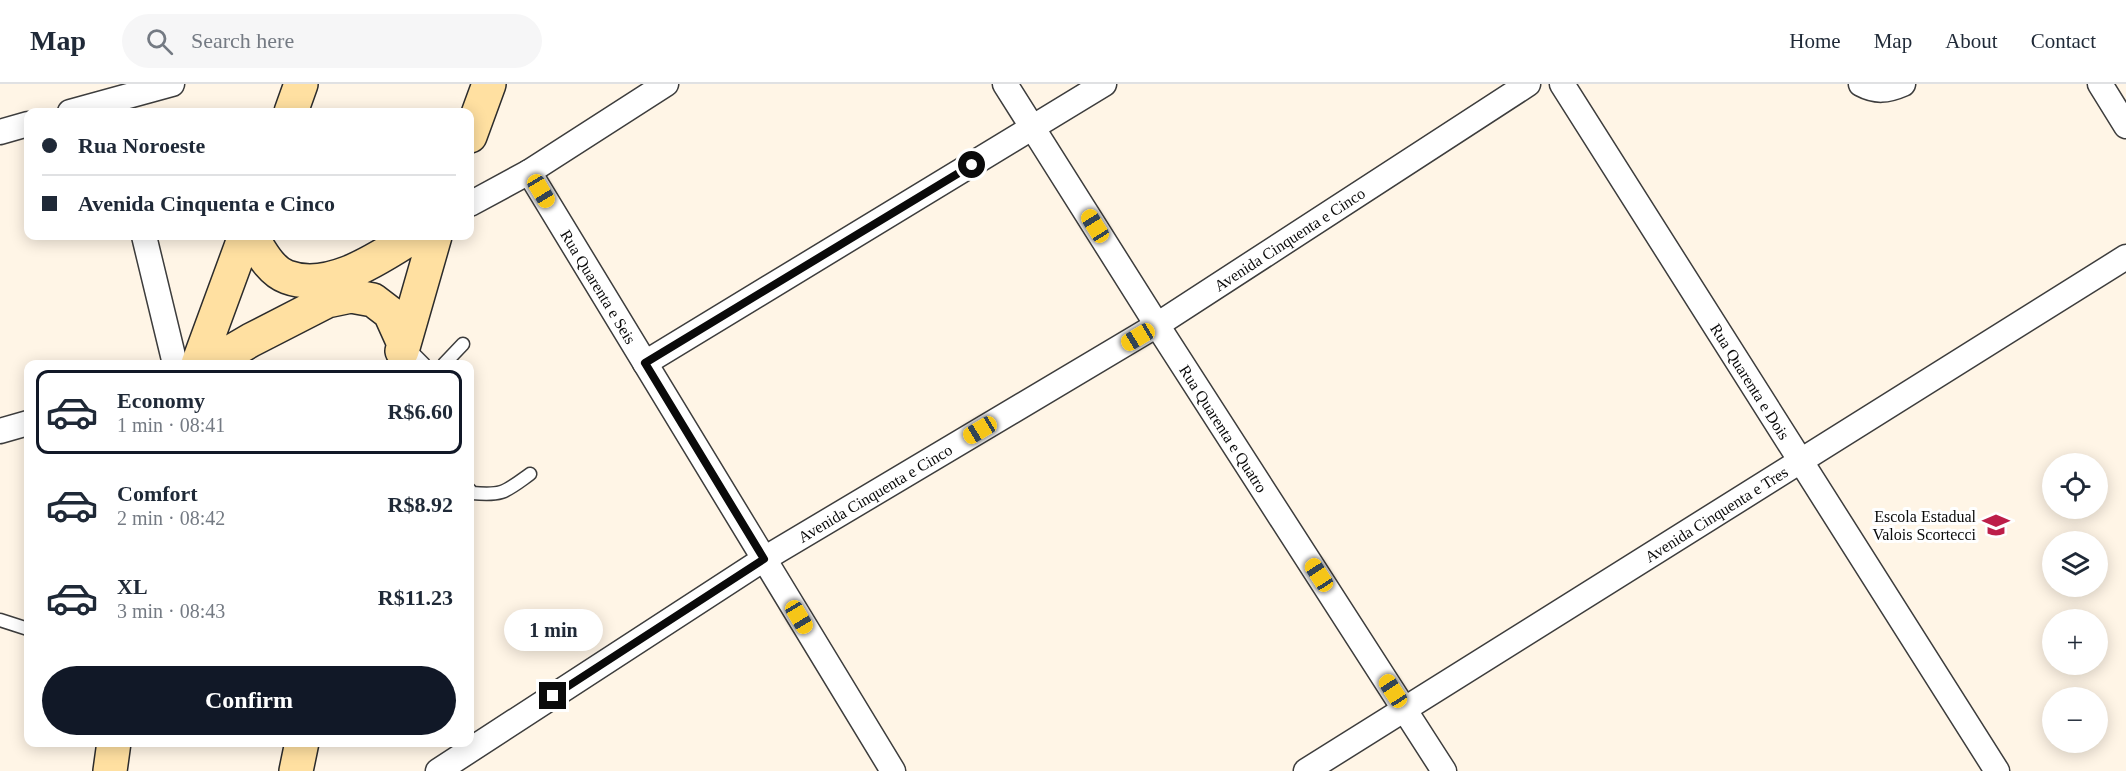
<!DOCTYPE html>
<meta charset="utf-8">
<style>
:root{--surface:#fff;--page:#f6f6f7;--text:#1f2937;--muted:#747a83;--line:#e0e1e3;--accent:#111827}
body{margin:0;font-family:"Times New Roman",serif;background:var(--page);color:var(--text);height:100vh;display:flex;flex-direction:column;font-size:22px;white-space:nowrap}
*{box-sizing:border-box;margin:0}
p{font-size:20px;color:var(--muted)}
.icon{flex:none;width:33px;height:33px;fill:none;stroke:currentColor;stroke-width:2;stroke-linecap:round;stroke-linejoin:round}
.map{position:relative;flex:1;overflow:hidden}
.sheet{position:absolute;left:24px;top:276px;width:450px;height:387px;display:flex;flex-direction:column;background:var(--surface);border-radius:12px;box-shadow:0 3px 15px #0003}
.sheet>*{flex:none}
.banner{position:absolute;left:24px;top:24px;width:450px;height:132px;border-radius:12px;box-shadow:0 3px 15px #0003;display:grid;align-content:center;height:132px;padding:0 18px;background:var(--surface)}
.buttons{position:absolute;left:2042px;top:369px;display:grid;gap:12px}
.buttons a{display:grid;place-items:center;width:66px;height:66px;border-radius:50%;background:var(--surface);box-shadow:0 3px 15px #0003;font-size:30px}
.end{position:absolute;width:27px;height:27px;margin:-14px;border:8px solid #0a0a0a;background:#fff;box-shadow:0 0 0 3px #fff}
.from{border-radius:50%}
.bubble{position:absolute;height:42px;border-radius:21px;background:var(--surface);box-shadow:0 3px 15px #0003;font-size:20px;font-weight:700;line-height:42px;text-align:center}
.car{position:absolute;width:18px;height:36px;margin:-18px -9px;border-radius:8px;box-shadow:0 0 4px 2px #0007;background:linear-gradient(#f5c518 24%,#345 0 40%,#f5c518 0 76%,#345 0 86%,#f5c518 0)}
.banner b{display:flex;align-items:center;gap:21px;height:57px;font-size:22px}
.banner b+b{border-top:2px solid var(--line)}
.banner i{width:15px;height:15px;background:var(--text)}
ul{padding:10px 0 0;list-style:none}
li{display:flex;align-items:center;gap:18px;height:84px;margin:0 12px 9px;padding:0 6px;border:3px solid transparent;border-radius:12px}
li div{flex:1}
li b{display:block;font-size:22px}
li em{font-style:normal;font-weight:700}
li.on{border-color:var(--accent)}
li>.icon{width:54px;height:54px;stroke-width:1.5}
.button{display:flex;gap:12px;margin-top:auto;padding:12px 18px}
.button a{flex:1;height:69px;border-radius:36px;background:var(--accent);color:#fff;font-size:24px;font-weight:700;line-height:69px;text-align:center}
header{display:flex;align-items:center;gap:36px;box-sizing:border-box;height:84px;padding:0 30px;background:var(--surface);border-bottom:2px solid var(--line)}
header strong{font-size:28px}
nav{display:flex;gap:33px;margin-inline-start:auto;font-size:21px}
.search{width:420px;height:54px;background:var(--page);display:flex;align-items:center;gap:15px;box-sizing:border-box;padding:0 21px;border-radius:33px;color:var(--muted);font-size:22px}
.map>svg:first-child{display:block}
.lines{fill:none;stroke-linecap:round;stroke-linejoin:round}
.service-casing{stroke:#3d3d3d;stroke-width:15}
.minor-casing{stroke:#3d3d3d;stroke-width:27}
.secondary-casing{stroke:#2c2c2c;stroke-width:36}
.service{stroke:#fff;stroke-width:12}
.minor{stroke:#fff;stroke-width:24}
.secondary{stroke:#ffe0a1;stroke-width:33}
.route{stroke:#0a0a0a;stroke-width:8}
.labels{text-anchor:middle;stroke-width:6;stroke-linejoin:round;paint-order:stroke}
.street-label{font-size:16px;fill:#0a0a0a;stroke:#fff}
.poi-label{font-size:16px;fill:#0a0a0a;stroke:#fff;text-anchor:end}
</style>
<header>
<strong>Map</strong>
<div class="search"><svg class="icon" aria-label="search" viewBox="0 0 24 24"><circle cx="10" cy="10" r="6"/><path d="M15 15l6 6"/></svg>Search here</div>
<nav><a>Home</a><a>Map</a><a>About</a><a>Contact</a></nav>
</header>
<div class="map">
<svg width="2126" height="687" viewBox="0 0 2126 687">
<rect width="100%" height="100%" fill="#fff5e6"/>
<g class="lines">
<defs>
<path id="service" d="M406 262 424 280
M444 280 463 260
M470 406 472 409C503 412 505 408 530 390
M0 536 28 545"/>
<g id="minor">
<path id="s1" d="M1005 0 1157 241 1444 687"/>
<path id="s2" d="M1562 0 1997 687"/>
<path d="M1861 0C1876 8 1887 7 1903 0"/>
<path d="M2100 0 2126 42"/>
<path d="M70 28 172 0"/>
<path d="M0 48 28 40"/>
<path id="s3" d="M529 88 893 687"/>
<path d="M470 120 529 88 666 0"/>
<path d="M144 152 175 280"/>
<path d="M645 279 1104 0"/>
<path d="M0 347 28 339"/>
<path id="s4" d="M438 687 764 475 1157 241 1528 0"/>
<path id="s5" d="M1306 687 2126 173"/>
</g>
<path id="secondary" d="M291 28 301 0
M470 52 489 0
M251 152C260 166 270 187 287 193 330 209 380 173 414 152
M402 267 435 152
M198 280 245 152
M210 280 251 256 327 217 351 212 373 216 390 229 404 260
M110 687 114 658
M296 687 302 658"/>
</defs>
<use href="#service" class="service-casing"/>
<use href="#minor" class="minor-casing"/>
<use href="#secondary" class="secondary-casing"/>
<use href="#service" class="service"/>
<use href="#minor" class="minor"/>
<use href="#secondary" class="secondary"/>
</g>
<g class="lines">
<path class="route" d="M553 612 764 475 645 279 972 81"/>
</g>
<defs>
<symbol id="school-bare" viewBox="-9 -9 18 18"><path d="M0-5L7-2L0 1L-7-2ZM-4 1L0 2.5L4 1V4Q0 6-4 4Z" fill="#bd1e49" stroke="#fff" stroke-width="2.5" paint-order="stroke"/></symbol>
</defs>
<g fill-rule="evenodd">
<use href="#school-bare" x="1977" y="422" width="38" height="38"/>
</g>
<g class="labels">
<g class="street-label">
<text dy="6" stroke="none"><textPath href="#s4" startOffset="1004">Avenida Cinquenta e Cinco</textPath></text>
<text dy="6" stroke="none"><textPath href="#s3" startOffset="134">Rua Quarenta e Seis</textPath></text>
<text dy="6" stroke="none"><textPath href="#s2" startOffset="352">Rua Quarenta e Dois</textPath></text>
<text dy="6" stroke="none"><textPath href="#s1" startOffset="408">Rua Quarenta e Quatro</textPath></text>
<text dy="6" stroke="none"><textPath href="#s4" startOffset="518">Avenida Cinquenta e Cinco</textPath></text>
<text dy="6" stroke="none"><textPath href="#s5" startOffset="484">Avenida Cinquenta e Tres</textPath></text>
</g>
<g class="poi-label">
<text x="1976" y="438">Escola Estadual<tspan x="1976" dy="18">Valois Scortecci</tspan></text>
</g>
</g>
</svg>
<div class="buttons">
<a><svg class="icon" aria-label="locate" viewBox="0 0 24 24"><circle cx="12" cy="12" r="6"/><path d="M12 2v4M12 18v4M2 12h4M18 12h4"/></svg></a>
<a><svg class="icon" aria-label="layers" viewBox="0 0 24 24"><path d="M12 4l9 5-9 5-9-5zM3 14l9 5 9-5"/></svg></a>
<a>+</a>
<a>−</a>
</div>
<i class="end from" style="left:972px;top:81px"></i>
<i class="end" style="left:553px;top:612px"></i>
<div class="bubble" style="left:504px;top:525px;width:99px">1 min</div>
<i class="car" style="left:541px;top:107px;rotate:149deg"></i>
<i class="car" style="left:1095px;top:142px;rotate:328deg"></i>
<i class="car" style="left:1138px;top:253px;rotate:239deg"></i>
<i class="car" style="left:980px;top:346px;rotate:239deg"></i>
<i class="car" style="left:1319px;top:491px;rotate:327deg"></i>
<i class="car" style="left:799px;top:533px;rotate:149deg"></i>
<i class="car" style="left:1393px;top:607px;rotate:327deg"></i>
<div class="banner">
<b><i class="from"></i>Rua Noroeste</b>
<b><i></i>Avenida Cinquenta e Cinco</b>
</div>
<section class="sheet">
<ul>
<li class="on"><svg class="icon" aria-label="car" viewBox="0 0 24 24"><path d="M5 17H2v-5l4-1 3-4h7l3 4 3 1v5h-3M9 17h6M6 11h13"/><circle cx="7" cy="17" r="2"/><circle cx="17" cy="17" r="2"/></svg><div><b>Economy</b><p>1 min · 08:41</p></div><em>R$6.60</em></li>
<li><svg class="icon" aria-label="car" viewBox="0 0 24 24"><path d="M5 17H2v-5l4-1 3-4h7l3 4 3 1v5h-3M9 17h6M6 11h13"/><circle cx="7" cy="17" r="2"/><circle cx="17" cy="17" r="2"/></svg><div><b>Comfort</b><p>2 min · 08:42</p></div><em>R$8.92</em></li>
<li><svg class="icon" aria-label="car" viewBox="0 0 24 24"><path d="M5 17H2v-5l4-1 3-4h7l3 4 3 1v5h-3M9 17h6M6 11h13"/><circle cx="7" cy="17" r="2"/><circle cx="17" cy="17" r="2"/></svg><div><b>XL</b><p>3 min · 08:43</p></div><em>R$11.23</em></li>
</ul>
<div class="button"><a>Confirm</a></div>
</section>
</div>
